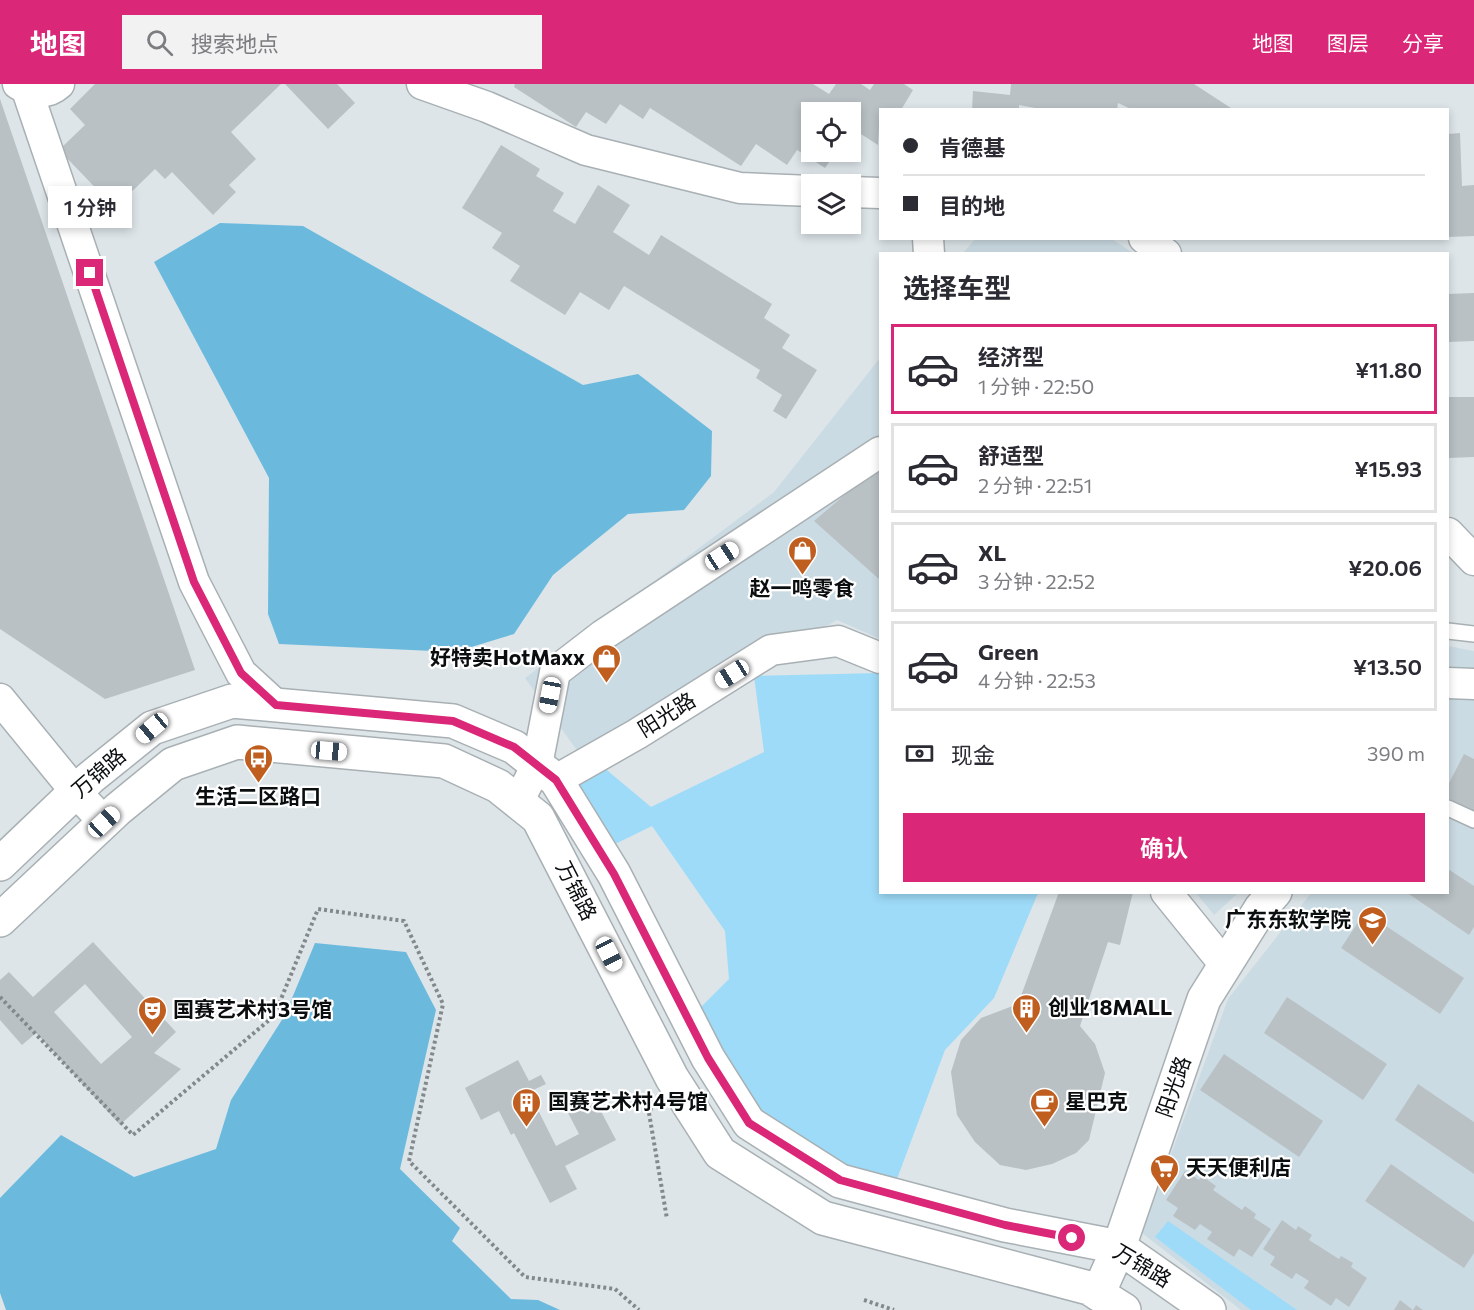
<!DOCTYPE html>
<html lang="zh">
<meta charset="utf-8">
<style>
:root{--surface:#fff;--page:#f2f2f3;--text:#2b2b33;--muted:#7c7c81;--line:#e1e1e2;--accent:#db2777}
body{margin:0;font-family:Commissioner,"Noto Sans SC",sans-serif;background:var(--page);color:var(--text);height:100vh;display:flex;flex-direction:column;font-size:22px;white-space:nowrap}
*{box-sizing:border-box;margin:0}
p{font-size:20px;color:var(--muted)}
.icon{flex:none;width:33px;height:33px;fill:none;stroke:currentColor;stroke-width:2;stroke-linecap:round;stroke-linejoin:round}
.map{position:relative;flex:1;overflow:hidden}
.panel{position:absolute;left:879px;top:168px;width:570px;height:642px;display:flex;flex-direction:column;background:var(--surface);border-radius:0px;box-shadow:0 3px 9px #0003}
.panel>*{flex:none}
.top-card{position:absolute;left:879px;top:24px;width:570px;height:132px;border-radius:0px;box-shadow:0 3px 9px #0003;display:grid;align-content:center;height:132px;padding:0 24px;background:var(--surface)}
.controls{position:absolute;left:801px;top:18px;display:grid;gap:12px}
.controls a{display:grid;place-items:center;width:60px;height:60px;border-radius:0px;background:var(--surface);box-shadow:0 3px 9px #0003;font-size:30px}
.end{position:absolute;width:27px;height:27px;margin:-14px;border:8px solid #db2777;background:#fff;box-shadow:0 0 0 3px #fff}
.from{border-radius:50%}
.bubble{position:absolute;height:42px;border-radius:0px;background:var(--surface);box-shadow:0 3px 9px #0003;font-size:20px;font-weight:600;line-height:42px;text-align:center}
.car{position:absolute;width:18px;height:36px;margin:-18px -9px;border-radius:8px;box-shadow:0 0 4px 2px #0007;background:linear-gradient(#fff 24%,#345 0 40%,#fff 0 76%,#345 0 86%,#fff 0)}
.top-card b{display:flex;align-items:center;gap:21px;height:57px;font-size:22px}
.top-card b+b{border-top:2px solid var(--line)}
.top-card i{width:15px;height:15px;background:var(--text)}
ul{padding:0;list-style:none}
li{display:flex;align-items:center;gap:18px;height:90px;margin:0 12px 9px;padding:0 12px;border:3px solid var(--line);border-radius:0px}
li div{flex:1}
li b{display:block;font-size:22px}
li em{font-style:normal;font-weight:600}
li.active{border-color:var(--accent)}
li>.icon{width:54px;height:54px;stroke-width:1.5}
h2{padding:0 24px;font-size:27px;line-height:72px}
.pay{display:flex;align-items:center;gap:15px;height:66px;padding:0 24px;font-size:22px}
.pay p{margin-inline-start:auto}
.cta{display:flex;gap:12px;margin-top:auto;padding:12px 24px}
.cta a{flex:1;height:69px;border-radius:0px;background:var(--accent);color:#fff;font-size:24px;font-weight:600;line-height:69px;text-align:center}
header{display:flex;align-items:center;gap:36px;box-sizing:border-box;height:84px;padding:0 30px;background:var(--accent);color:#fff}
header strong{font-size:28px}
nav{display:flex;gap:33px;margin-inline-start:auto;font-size:21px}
.search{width:420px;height:54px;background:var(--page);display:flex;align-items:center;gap:15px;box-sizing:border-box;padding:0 21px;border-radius:0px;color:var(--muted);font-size:22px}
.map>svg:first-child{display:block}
.built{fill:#cbdbe3}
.green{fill:#9edbf8}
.water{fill:#6bbadd}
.building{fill:#b9c1c5;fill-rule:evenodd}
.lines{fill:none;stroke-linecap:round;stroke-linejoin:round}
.service-casing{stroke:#a8b0b3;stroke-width:18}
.minor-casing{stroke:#a8b0b3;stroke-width:33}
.tertiary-casing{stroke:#a8b0b3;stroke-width:36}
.path{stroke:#83898b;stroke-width:4;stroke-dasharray:3 3;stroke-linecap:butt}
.service{stroke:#fff;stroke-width:15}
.minor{stroke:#fff;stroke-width:30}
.tertiary{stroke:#fff;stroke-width:33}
.route{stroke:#db2777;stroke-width:8}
.labels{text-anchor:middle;stroke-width:4.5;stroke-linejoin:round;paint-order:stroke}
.poi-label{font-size:21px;font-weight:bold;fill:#0b0e0f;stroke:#fff;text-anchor:start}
.street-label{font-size:21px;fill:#0b0e0f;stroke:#fff}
</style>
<header>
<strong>地图</strong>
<div class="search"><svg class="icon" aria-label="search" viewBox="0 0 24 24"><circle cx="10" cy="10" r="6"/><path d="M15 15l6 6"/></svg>搜索地点</div>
<nav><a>地图</a><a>图层</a><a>分享</a></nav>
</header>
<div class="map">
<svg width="1474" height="1226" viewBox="0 0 1474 1226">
<rect width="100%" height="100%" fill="#dde5e9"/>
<path class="built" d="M975 155H1112L1133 169H963Z
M880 274V555L837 536 586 679 525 594 774 408Z
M1448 562 1474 567V1226H1241L1142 1149 1228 915 1311 809 1448 808Z
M1196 809H1238L1214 831Z"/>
<path class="green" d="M880 589V808L1038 809 994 914 945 966 894 1103 843 1089 753 1033 694 930 729 895 725 847 652 742 609 763 568 698 602 682 651 723 764 668 754 592Z
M1168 1137 1297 1226H1251L1155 1153Z"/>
<path class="water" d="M220 139 303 142 583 301 638 290 712 347 711 392 684 426 628 430 553 491 514 550 455 568 279 560 268 530 269 394 154 178Z
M315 859 406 868 436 926 400 1085 460 1144 452 1157 511 1215 538 1216 560 1226H6L0 1209V1114L61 1051 134 1093 216 1065 231 1016 285 931Z"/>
<path class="building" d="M95 0H281L231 48 256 75 229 101 236 108 213 131 172 88 165 95 155 85 115 124 59 66 85 41 70 25Z
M285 0H337L355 19 328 45Z
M515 0H813L829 10 836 0H861L870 6 874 0H904L913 6 901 26H880L878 61 850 43V28H812V68H836L825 84 797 66 787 81 756 60 741 82 650 24 643 35 620 20 606 40 586 28 576 43 514 3Z
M1011 0H1194L1234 26H1133L1118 19 1117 26H1046L1019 21V26H972L973 7 1010 11Z
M0 15 195 586 105 615 0 545Z
M1460 49 1462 102 1474 101V152L1448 153V50Z
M501 61 540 85 536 92 564 109 553 127 575 140 598 101 630 121 613 148 649 171 661 151 772 220 764 234 790 251 782 264 817 286 786 335 773 327 782 311 756 294 760 286 624 202 609 226 580 208 565 231 510 197 520 182 492 164 502 149 462 124Z
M1474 209V257L1448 258V210Z
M1448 313H1474V373L1448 374Z
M880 381V496L814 437Z
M1464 670 1474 675V729L1448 714V701Z
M1448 785 1474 802V843L1469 851 1406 808H1448Z
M1059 808H1133L1120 861 1108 858 1080 942 1095 960 1105 989 1089 1056 1076 1069 1052 1080 1026 1086 1000 1081 975 1058 957 1031 951 988 961 956 981 934 1018 920Z
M1365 828 1464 894 1440 930 1341 864Z
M93 858 176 948 154 969 181 985 120 1041 36 949 22 961 0 936V896L9 888 33 913ZM85 900 132 953 101 980 54 928Z
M1287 913 1387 980 1363 1016 1264 949Z
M1224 970 1323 1037 1299 1073 1200 1006Z
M518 976 529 997 541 991 546 1000 529 1008 556 1062 579 1050 566 1025 593 1012 616 1056 565 1082 577 1105 550 1119 514 1049 511 1051 499 1027 481 1036 465 1004Z
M1418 1000 1474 1038V1090L1395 1036Z
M1391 1080 1474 1138V1169L1464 1184 1365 1117Z
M1185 1087 1199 1096 1202 1092 1216 1102 1213 1106 1242 1126 1245 1122 1256 1130 1254 1134 1271 1145 1252 1173 1239 1165 1234 1173 1207 1155 1212 1148 1200 1140 1195 1146 1173 1132 1178 1124 1166 1116Z
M1282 1136 1296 1146 1298 1142 1312 1151 1309 1156 1339 1175 1341 1172 1353 1179 1351 1183 1367 1194 1349 1223 1336 1214 1331 1222 1304 1204 1309 1197 1296 1189 1292 1195 1270 1181 1275 1173 1263 1165Z
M1400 1216 1413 1226 1416 1221 1423 1226H1394Z"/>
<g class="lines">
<defs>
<path id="service" d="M1448 547 1474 550
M1448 724 1474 736"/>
<path id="minor" d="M18 0C31 9 47 11 59 0
M422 0 487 23 586 66 740 104 812 107
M27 6 194 498 241 589 276 621
M850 108 880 109
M928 154 929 170
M1144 154 1166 170
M1448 449 1474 476
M1448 599 1474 600
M0 615 76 708 104 738
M556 696 637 650 771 566 838 557 880 574
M518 718 537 681 555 588 603 551 880 368
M1166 808 1225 881"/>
<path id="tertiary" d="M0 780 90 694 152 644 232 617 453 637 514 663 556 696 614 790 708 974 749 1039 840 1097 1005 1141 1119 1163 1209 1226
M0 836 118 725 173 680 237 658 444 677 498 702 538 734 672 994 720 1069 823 1134 1089 1204 1124 1226
M1098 1210 1119 1163 1204 915 1261 824 1275 808"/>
</defs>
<use href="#service" class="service-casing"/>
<use href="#minor" class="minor-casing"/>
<use href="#tertiary" class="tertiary-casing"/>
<path class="path" d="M0 913 133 1051 274 932 318 825 404 837 443 920 409 1077 525 1193 615 1205 639 1226
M654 1018 649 1029 667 1135
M864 1216 894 1226"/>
<use href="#service" class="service"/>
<use href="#minor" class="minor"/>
<use href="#tertiary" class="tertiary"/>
</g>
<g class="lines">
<path class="route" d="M90 189 194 498 241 589 276 621 453 637 514 663 556 696 614 790 708 974 749 1039 840 1096 1005 1141 1072 1154"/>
</g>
<defs>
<symbol id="shop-pin" viewBox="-11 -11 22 30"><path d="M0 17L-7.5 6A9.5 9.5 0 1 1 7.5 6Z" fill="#bf5e1f" stroke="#fff"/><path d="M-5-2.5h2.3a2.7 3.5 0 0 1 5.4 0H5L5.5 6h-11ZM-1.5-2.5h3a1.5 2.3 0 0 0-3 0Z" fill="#fff"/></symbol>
<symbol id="bus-pin" viewBox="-11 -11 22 30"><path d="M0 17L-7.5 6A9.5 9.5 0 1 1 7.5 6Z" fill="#bf5e1f" stroke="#fff"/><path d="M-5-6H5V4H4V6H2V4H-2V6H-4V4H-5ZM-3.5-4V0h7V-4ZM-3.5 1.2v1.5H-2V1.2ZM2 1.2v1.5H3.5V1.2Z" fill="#fff"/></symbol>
<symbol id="university-pin" viewBox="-11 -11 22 30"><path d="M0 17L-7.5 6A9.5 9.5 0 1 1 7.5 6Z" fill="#bf5e1f" stroke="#fff"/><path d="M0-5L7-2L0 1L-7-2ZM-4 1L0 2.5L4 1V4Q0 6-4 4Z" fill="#fff"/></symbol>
<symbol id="building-pin" viewBox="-11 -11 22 30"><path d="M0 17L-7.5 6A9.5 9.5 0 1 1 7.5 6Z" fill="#bf5e1f" stroke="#fff"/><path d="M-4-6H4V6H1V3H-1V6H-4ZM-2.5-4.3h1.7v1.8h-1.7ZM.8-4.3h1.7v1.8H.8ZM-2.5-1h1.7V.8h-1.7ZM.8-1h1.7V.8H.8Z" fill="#fff"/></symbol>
<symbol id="theatre-pin" viewBox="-11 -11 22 30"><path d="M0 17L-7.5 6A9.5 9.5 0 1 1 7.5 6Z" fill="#bf5e1f" stroke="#fff"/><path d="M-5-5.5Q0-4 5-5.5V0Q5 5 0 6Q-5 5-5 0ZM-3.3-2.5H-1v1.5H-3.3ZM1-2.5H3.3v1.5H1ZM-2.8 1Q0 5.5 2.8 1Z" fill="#fff"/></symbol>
<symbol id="cafe-pin" viewBox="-11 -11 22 30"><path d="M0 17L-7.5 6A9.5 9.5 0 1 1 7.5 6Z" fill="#bf5e1f" stroke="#fff"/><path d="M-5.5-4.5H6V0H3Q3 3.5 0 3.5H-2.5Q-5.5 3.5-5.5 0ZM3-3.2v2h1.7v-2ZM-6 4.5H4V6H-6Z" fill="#fff"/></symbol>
<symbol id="supermarket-pin" viewBox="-11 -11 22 30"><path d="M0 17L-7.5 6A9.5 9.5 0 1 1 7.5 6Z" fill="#bf5e1f" stroke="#fff"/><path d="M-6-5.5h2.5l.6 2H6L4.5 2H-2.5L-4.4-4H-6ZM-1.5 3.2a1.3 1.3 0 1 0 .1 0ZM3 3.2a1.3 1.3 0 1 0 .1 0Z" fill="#fff"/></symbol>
</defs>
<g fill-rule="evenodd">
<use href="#shop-pin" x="786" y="450" width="33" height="45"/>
<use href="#shop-pin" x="590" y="558" width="33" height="45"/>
<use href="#bus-pin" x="242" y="658" width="33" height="45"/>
<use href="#university-pin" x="1356" y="820" width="33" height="45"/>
<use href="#building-pin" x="1010" y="908" width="33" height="45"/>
<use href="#theatre-pin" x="136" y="910" width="33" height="45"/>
<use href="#building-pin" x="510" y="1002" width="33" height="45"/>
<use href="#cafe-pin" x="1028" y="1002" width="33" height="45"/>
<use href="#supermarket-pin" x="1148" y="1068" width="33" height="45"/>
</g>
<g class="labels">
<g class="poi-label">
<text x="802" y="512" text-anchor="middle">赵一鸣零食</text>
<text x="585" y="581" text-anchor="end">好特卖HotMaxx</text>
<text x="258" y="720" text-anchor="middle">生活二区路口</text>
<text x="1351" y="843" text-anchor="end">广东东软学院</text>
<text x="1048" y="931">创业18MALL</text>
<text x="173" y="933">国赛艺术村3号馆</text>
<text x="548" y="1025">国赛艺术村4号馆</text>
<text x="1065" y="1025">星巴克</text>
<text x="1186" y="1091">天天便利店</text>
</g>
<g class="street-label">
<text transform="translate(667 631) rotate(-32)" y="7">阳光路</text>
<text transform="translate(99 689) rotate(-41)" y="7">万锦路</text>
<text transform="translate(576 807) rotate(63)" y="7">万锦路</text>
<text transform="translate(1174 1003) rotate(-71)" y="7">阳光路</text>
<text transform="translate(1142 1182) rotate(31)" y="7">万锦路</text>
</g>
</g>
</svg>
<div class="controls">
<a><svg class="icon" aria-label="locate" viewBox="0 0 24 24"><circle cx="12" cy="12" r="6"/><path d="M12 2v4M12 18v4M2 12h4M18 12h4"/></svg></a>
<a><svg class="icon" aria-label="layers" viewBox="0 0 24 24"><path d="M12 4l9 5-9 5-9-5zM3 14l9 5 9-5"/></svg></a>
</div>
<i class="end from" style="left:1072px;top:1154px"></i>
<i class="end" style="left:90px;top:189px"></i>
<div class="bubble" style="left:48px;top:102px;width:84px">1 分钟</div>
<i class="car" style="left:722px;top:472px;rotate:57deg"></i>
<i class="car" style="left:732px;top:590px;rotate:238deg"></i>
<i class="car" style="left:550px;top:611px;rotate:191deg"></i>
<i class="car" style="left:152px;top:644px;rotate:230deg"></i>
<i class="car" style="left:329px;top:667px;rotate:95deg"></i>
<i class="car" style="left:104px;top:738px;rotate:47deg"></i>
<i class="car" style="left:609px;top:870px;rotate:153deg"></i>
<div class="top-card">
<b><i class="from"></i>肯德基</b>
<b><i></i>目的地</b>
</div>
<section class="panel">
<h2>选择车型</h2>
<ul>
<li class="active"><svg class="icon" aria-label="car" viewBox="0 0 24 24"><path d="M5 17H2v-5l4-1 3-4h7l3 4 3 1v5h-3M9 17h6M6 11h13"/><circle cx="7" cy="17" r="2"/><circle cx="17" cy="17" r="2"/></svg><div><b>经济型</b><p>1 分钟 · 22:50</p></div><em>¥11.80</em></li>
<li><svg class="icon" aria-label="car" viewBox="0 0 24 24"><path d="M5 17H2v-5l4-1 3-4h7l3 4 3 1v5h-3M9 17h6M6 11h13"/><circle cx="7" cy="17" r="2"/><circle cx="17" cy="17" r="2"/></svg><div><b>舒适型</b><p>2 分钟 · 22:51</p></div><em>¥15.93</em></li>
<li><svg class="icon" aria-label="car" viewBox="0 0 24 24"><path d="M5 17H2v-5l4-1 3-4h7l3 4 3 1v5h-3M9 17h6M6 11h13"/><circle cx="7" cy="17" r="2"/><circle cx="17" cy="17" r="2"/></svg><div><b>XL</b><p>3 分钟 · 22:52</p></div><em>¥20.06</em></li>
<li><svg class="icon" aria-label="car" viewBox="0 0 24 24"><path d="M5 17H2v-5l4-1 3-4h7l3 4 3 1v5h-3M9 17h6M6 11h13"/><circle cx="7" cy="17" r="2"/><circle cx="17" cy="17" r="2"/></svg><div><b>Green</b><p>4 分钟 · 22:53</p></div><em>¥13.50</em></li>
</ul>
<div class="pay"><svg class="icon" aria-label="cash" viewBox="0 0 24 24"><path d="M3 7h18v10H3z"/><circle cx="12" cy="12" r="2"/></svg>现金<p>390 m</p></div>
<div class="cta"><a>确认</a></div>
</section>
</div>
